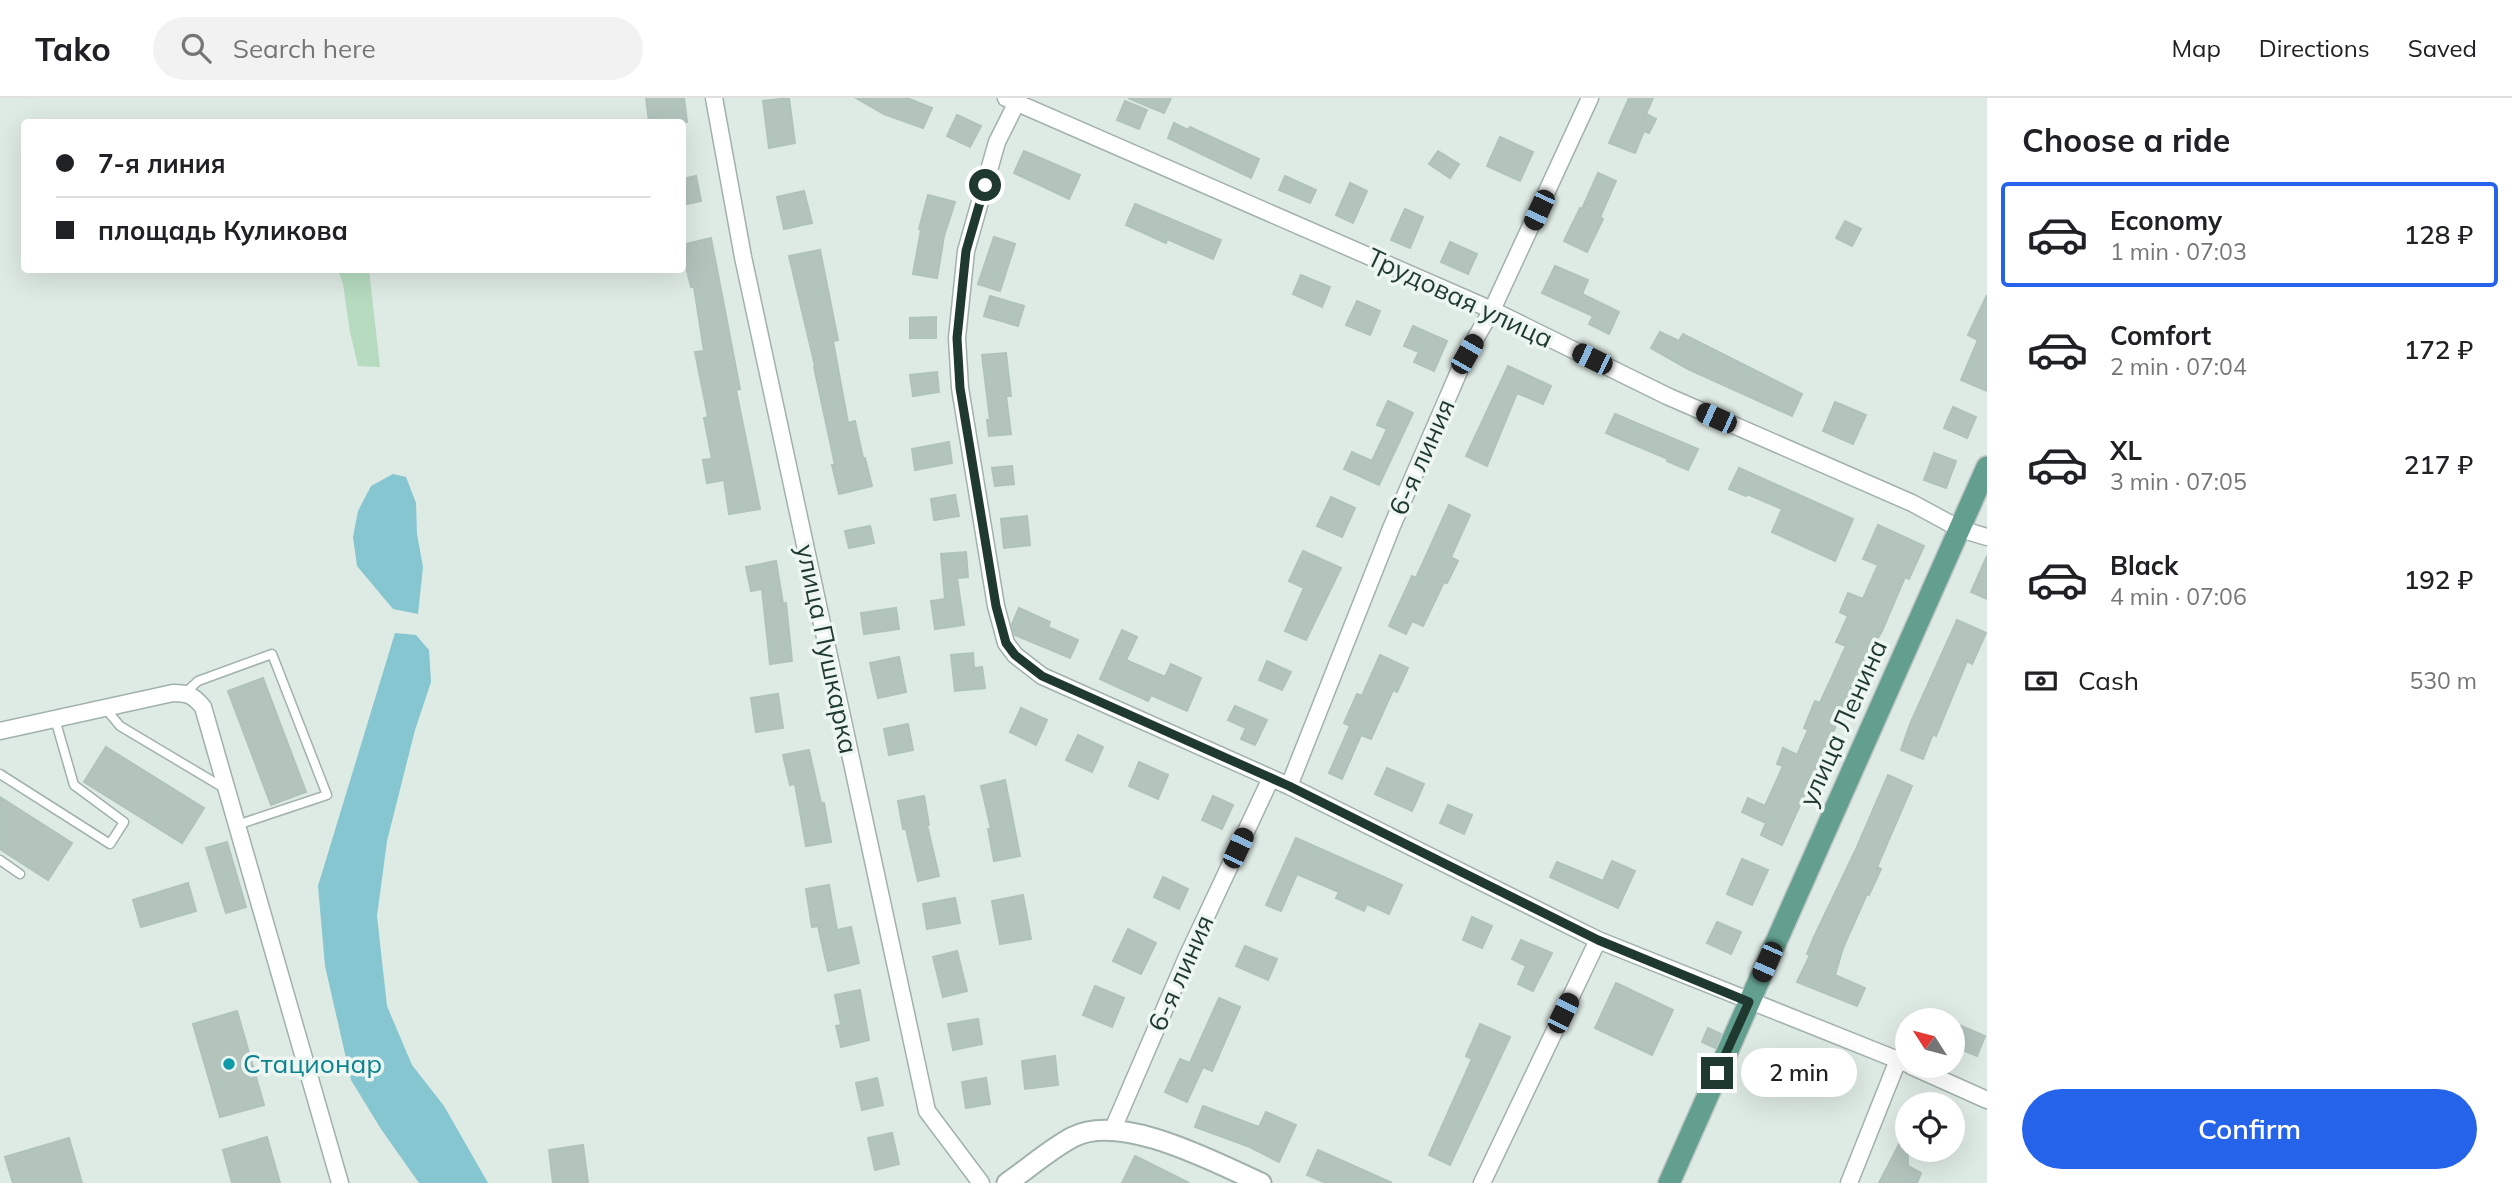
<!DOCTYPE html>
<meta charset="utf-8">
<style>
:root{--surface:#fff;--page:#f2f2f2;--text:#202124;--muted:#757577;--line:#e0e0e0;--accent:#2563eb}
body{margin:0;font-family:Mulish,sans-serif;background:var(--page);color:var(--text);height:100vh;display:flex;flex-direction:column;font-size:26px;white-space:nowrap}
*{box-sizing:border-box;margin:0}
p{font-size:23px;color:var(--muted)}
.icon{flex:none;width:38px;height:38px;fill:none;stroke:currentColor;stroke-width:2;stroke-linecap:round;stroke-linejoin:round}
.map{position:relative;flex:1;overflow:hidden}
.sheet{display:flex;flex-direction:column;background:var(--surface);width:525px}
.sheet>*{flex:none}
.banner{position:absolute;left:21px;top:21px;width:665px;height:154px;border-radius:7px;box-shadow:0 7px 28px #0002;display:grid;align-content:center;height:154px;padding:0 35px;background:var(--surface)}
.needle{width:46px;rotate:306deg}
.buttons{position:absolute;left:1895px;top:910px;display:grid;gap:14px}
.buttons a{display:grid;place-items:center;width:70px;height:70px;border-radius:50%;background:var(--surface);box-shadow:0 7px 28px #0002;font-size:35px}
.end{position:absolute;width:32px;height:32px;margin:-16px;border:9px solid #1f3931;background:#fff;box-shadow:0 0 0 4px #fff}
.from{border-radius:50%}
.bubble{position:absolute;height:49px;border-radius:24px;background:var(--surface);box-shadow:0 7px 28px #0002;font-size:23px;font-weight:600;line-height:49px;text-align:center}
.car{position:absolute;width:21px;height:42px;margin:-21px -10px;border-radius:9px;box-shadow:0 0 5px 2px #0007;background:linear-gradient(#222 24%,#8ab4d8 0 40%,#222 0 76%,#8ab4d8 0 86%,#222 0)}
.banner b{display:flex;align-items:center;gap:24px;height:66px;font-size:26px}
.banner b+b{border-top:2px solid var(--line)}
.banner i{width:18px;height:18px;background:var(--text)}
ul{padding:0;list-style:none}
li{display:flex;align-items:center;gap:21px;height:105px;margin:0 14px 10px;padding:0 21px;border:4px solid transparent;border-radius:7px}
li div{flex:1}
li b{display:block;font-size:26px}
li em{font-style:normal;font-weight:600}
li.on{border-color:var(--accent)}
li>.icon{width:63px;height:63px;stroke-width:1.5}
h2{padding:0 35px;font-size:32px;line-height:84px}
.pay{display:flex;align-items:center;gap:18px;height:77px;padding:0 35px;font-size:26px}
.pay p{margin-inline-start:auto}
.cta{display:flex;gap:14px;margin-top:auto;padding:14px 35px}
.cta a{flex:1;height:80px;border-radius:42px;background:var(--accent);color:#fff;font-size:28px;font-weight:600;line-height:80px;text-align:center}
header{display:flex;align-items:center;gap:42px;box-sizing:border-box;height:98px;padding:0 35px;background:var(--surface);border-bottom:2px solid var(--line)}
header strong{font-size:33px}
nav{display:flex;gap:38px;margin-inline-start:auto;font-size:24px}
.search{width:490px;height:63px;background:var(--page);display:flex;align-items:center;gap:18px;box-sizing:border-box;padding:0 24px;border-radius:38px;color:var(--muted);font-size:26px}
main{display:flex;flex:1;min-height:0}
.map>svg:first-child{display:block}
.green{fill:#b6dbbf}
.water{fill:#85c6d0}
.building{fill:#b3c4bd;stroke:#b0c3bb;stroke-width:2}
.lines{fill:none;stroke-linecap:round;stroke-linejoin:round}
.service-casing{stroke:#a1b1ab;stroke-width:11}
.minor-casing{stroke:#a1b1ab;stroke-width:19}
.tertiary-casing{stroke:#a1b1ab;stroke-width:23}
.primary-casing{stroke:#bcc4c1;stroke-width:24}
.service{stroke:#fff;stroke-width:8}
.minor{stroke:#fff;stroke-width:16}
.tertiary{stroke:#fff;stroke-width:19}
.primary{stroke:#629f8e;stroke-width:21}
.route{stroke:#1f3931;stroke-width:9}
.culture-dot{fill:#0f9aa8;stroke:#eef6f2;stroke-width:2.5}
.labels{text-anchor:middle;stroke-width:7;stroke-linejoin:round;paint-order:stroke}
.street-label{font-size:26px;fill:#1f3931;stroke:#eef6f2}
.culture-label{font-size:26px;fill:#0d838f;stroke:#eef6f2;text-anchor:start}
</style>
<header>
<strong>Tako</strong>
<div class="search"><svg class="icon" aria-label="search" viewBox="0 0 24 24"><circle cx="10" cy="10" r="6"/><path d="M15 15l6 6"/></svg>Search here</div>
<nav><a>Map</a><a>Directions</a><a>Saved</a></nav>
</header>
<main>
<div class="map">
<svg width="1987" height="1085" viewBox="0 0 1987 1085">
<rect width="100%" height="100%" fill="#deeae4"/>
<path class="green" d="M338 172H369L380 269 358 268 350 234 343 186Z"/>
<path class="water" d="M393 376 406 379 416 405 417 436 423 469 418 516 393 511 357 468 353 439 358 413 371 388Z
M395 535 416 537 429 552 431 584 415 632 387 743 377 818 387 908 412 967 444 1008 488 1085H419L381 1031 351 982 325 868 318 788Z"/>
<path class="building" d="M646 0H684L687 24H649Z
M789 0 795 45 769 50 763 3Z
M856 0H907L932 10 923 30 884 16Z
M1128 0H1171L1164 15Z
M1629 0H1653L1646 16 1656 21 1649 35 1644 33 1635 55 1609 45Z
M1125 3 1147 12 1139 31 1117 22Z
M957 17 981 28 970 49 947 38Z
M1174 25 1188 32 1190 29 1259 61 1251 80 1168 40Z
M1500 39 1533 54 1520 83 1487 68Z
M1024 53 1080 77 1069 101 1014 75Z
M1438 53 1459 66 1450 80 1429 66Z
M1598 75 1616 83 1600 119 1603 121 1587 154 1564 143 1580 110 1582 111Z
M696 78 701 103 682 107V81Z
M1285 78 1316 92 1310 105 1279 92Z
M1350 85 1367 93 1353 125 1336 117Z
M804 93 812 125 784 131 777 99Z
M928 97 955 104 944 138 937 180 913 176 921 132 919 131Z
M1135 106 1221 142 1213 161 1167 141 1166 145 1126 127Z
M1405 111 1423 119 1410 150 1391 142Z
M1845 123 1861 131 1852 148 1836 140Z
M994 139 1015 146 1000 193 978 186Z
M711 140 740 291 736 292 760 411 729 416 724 382 707 385 703 362 712 361 704 320 708 319 695 254 704 253 694 189H691L682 153V147Z
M1450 144 1477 156 1468 176 1441 164Z
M820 152 838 242 833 243 848 325 855 323 863 360H865L872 388 839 396 832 367H835L814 269 815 268 789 158Z
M1555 168 1588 182 1582 196 1619 214 1609 236 1589 226 1593 218 1542 195Z
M1301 177 1330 189 1322 209 1293 196Z
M1987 197V293L1961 282 1978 242 1968 237Z
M990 198 1024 208 1018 228 984 218Z
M1357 203 1380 213 1370 237 1346 227Z
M936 219V240H910V220Z
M1413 228 1447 243 1434 273 1414 264 1419 254 1404 248Z
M1660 234 1679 243 1683 236 1802 296 1792 318 1688 271 1651 250Z
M1006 255 1011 298H1006L1011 336 989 338 987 322H990L982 257Z
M1508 268 1551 288 1543 306 1517 295 1487 368 1466 358Z
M937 274 939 294 913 298 910 277Z
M1388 303 1413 315 1379 387 1344 371 1352 354 1372 363 1387 331 1377 327Z
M1835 304 1866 317 1853 346 1823 333Z
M1953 309 1976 319 1967 340 1944 330Z
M1615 316 1698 351 1688 372 1667 363 1668 361 1606 335Z
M949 344 952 365 915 372 912 351Z
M1934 355 1956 363 1946 390 1924 382Z
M1012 368 1014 386 995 388 992 370Z
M1739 370 1853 421 1835 463 1772 434 1782 411 1747 396 1746 398 1729 391Z
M955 397 959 418 934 422 931 401Z
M1331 399 1355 410 1342 439 1317 428Z
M1449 407 1470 417 1451 459 1458 463 1447 485 1444 484 1423 528 1412 523 1406 536 1389 528 1412 478 1416 480Z
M1027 418 1030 447 1004 450 1001 421Z
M1878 427 1924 448 1909 481 1905 479 1882 533 1868 557 1782 747 1761 737 1766 725 1742 714 1748 700 1765 708 1783 668 1777 666 1783 650 1797 657 1808 632 1804 630 1815 603 1820 605 1846 548 1836 544 1848 518 1840 514 1848 495 1863 501 1878 467 1863 461Z
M870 428 874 445 849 450 845 433Z
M1303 453 1341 470 1306 542 1285 533 1304 490 1289 483Z
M966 454 968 479 957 480 964 527 935 531 931 503 945 501 941 456Z
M1987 458V501L1971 494Z
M776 463 783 506 786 505 792 563 770 566 762 491 751 493 746 469Z
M896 510 899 531 864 536 861 515Z
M1019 510 1050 524 1048 529 1078 542 1070 560 1015 537 1012 526Z
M1957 522 1986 535 1972 566 1967 563 1936 638 1933 636 1923 661 1901 652 1910 626Z
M1122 532 1137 539 1126 562 1165 579 1171 566 1201 580 1187 613 1151 597 1148 603 1100 581Z
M973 555 974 570 982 569 985 590 955 593 951 557Z
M1380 557 1408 570 1397 594 1393 592 1371 641 1361 637 1342 681 1329 675 1350 628 1344 625 1357 596 1362 598Z
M899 559 906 594 878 600 870 565Z
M1267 563 1291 574 1282 592 1259 582Z
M263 580 306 694 271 707 228 593Z
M778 596 783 630 756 634 751 600Z
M1235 608 1267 622 1255 647 1241 641 1246 630 1228 622Z
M1021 610 1047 622 1036 647 1010 634Z
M908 626 913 652 889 657 884 631Z
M1078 637 1103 649 1092 674 1066 662Z
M106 649 204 710 182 745 84 684Z
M809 652 821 705H824L831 744 806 748 795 686 790 687 783 657Z
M1139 664 1168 677 1158 701 1129 688Z
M1387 670 1424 686 1412 713 1375 696Z
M1888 677 1912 688 1877 769 1881 771 1869 797 1867 796 1843 850 1835 877 1865 890 1857 908 1797 884 1810 857 1807 856 1814 839 1857 749Z
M1005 682 1020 758 994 763 988 731H991L981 688Z
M924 698 929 727H927L939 778 918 783 906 731H903L898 703Z
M1213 698 1233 707 1222 731 1202 722Z
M0 699 72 745 48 782 0 751Z
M1448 707 1472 717 1464 736 1440 725Z
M1296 740 1402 787 1389 816 1367 806 1364 813 1336 800 1339 794 1297 776 1281 813 1266 807Z
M227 744 246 809 226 815 206 750Z
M1742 761 1768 772 1752 807 1727 796Z
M1612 763 1635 773 1618 810 1550 779 1557 764 1603 783Z
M1163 779 1188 791 1179 811 1154 799Z
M188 785 196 813 141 829 133 802Z
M829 787 837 832 851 829 859 865 828 873 818 828 812 829 806 791Z
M1023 797 1031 841 1000 846 992 803Z
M955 800 960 825 927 831 923 806Z
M1472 819 1492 828 1482 850 1463 842Z
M1717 824 1741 834 1731 856 1707 845Z
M1128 831 1156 845 1141 876 1113 863Z
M1521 842 1552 855 1533 893 1518 886 1526 868 1512 861Z
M1245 848 1277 861 1268 882 1236 868Z
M957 853 967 893 943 899 933 859Z
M1616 885 1673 912 1652 957 1595 930Z
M1095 888 1124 900 1112 929 1083 917Z
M860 892 869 942 841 949 836 928 841 927 835 897Z
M1219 900 1240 909 1212 973 1203 969 1187 1004 1165 994 1180 961 1190 965Z
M237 913 264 1007 220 1019 193 926Z
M978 921 982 946 953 952 948 926Z
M1480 926 1510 939 1450 1067 1429 1057 1472 961 1466 958Z
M1959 927 1985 938 1977 958 1953 948V940Z
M1708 930 1721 936 1715 950 1702 944Z
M1055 958 1058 987 1025 991 1022 963Z
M877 980 883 1007 862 1012 856 985Z
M986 980 990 1006 966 1010 962 984Z
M1203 1008 1259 1029 1266 1014 1296 1027 1279 1064 1250 1049 1195 1029Z
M1908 1029V1068L1921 1075 1917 1085H1879Z
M892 1035 899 1066 875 1072 868 1040Z
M267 1039 280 1085H232L223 1052Z
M69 1040 82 1085H13L5 1059Z
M583 1047 588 1085H553L549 1052Z
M1318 1052 1392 1085H1326L1307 1077Z
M1135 1058 1189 1085H1122Z"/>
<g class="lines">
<defs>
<path id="service" d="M185 595 198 583 272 556 327 697 237 727
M105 610 120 628 224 690
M0 676 110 746 124 724 74 687 55 621
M0 762 20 776"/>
<path id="minor" d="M714 0 743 159 927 1013 981 1085
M1006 0 1492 212 1667 298 1912 405 1960 431 1987 439
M1019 0 997 44 966 153 957 240 960 290 996 508 1006 545 1015 557 1042 578 1289 688 1598 842 1908 966
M0 633 173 595C188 595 193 597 203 609L340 1085
M1289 688 1392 428 1467 255 1492 212 1590 0
M1911 968 1987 1002
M1112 1033 1187 859 1271 680
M1482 1085 1598 842
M1849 1085 1898 962"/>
<path id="tertiary" d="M1007 1085C1029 1070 1050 1051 1073 1039 1122 1014 1216 1065 1261 1085"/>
<path id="primary" d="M1669 1085 1987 369"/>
</defs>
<use href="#service" class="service-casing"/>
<use href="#minor" class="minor-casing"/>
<use href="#tertiary" class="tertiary-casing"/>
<use href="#primary" class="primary-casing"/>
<use href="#service" class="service"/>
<use href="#minor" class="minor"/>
<use href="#tertiary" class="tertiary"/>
<use href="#primary" class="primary"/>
</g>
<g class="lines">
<path class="route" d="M985 87 966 153 957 240 960 290 996 508 1006 545 1015 557 1042 578 1289 688 1598 842 1749 904 1717 975"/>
</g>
<circle class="culture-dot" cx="229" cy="966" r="7"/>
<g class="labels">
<g class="street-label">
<text transform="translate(1460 200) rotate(25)" y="9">Трудовая улица</text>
<text transform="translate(1422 359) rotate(-66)" y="9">6-я линия</text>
<text transform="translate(827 551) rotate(78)" y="9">улица Пушкарка</text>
<text transform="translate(1843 625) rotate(-66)" y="9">улица Ленина</text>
<text transform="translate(1181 875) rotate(-66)" y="9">6-я линия</text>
</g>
<g class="culture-label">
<text x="243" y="975">Стационар</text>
</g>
</g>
</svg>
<div class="buttons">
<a><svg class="needle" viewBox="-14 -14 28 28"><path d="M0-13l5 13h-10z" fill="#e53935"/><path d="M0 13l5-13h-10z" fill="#757577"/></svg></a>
<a><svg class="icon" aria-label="locate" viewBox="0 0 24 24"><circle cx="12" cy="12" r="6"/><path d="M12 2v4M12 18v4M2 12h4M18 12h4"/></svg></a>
</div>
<i class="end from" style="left:985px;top:87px"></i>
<i class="end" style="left:1717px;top:975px"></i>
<div class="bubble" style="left:1741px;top:950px;width:116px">2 min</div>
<i class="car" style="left:1539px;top:112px;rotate:205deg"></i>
<i class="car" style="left:1467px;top:256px;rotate:30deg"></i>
<i class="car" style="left:1592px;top:261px;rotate:296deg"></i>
<i class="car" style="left:1716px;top:320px;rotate:294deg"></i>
<i class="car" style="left:1238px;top:750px;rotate:25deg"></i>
<i class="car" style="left:1767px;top:864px;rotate:204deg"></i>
<i class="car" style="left:1563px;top:915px;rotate:26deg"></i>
<div class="banner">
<b><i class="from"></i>7-я линия</b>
<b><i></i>площадь Куликова</b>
</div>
</div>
<section class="sheet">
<h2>Choose a ride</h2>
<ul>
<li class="on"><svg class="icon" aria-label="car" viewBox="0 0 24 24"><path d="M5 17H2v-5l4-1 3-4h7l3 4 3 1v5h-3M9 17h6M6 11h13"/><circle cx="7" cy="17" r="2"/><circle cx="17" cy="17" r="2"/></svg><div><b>Economy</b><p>1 min · 07:03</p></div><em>128 ₽</em></li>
<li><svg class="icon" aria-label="car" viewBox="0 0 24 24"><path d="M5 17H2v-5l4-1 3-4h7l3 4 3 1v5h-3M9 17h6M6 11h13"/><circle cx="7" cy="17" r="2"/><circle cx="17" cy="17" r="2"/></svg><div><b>Comfort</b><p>2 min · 07:04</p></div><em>172 ₽</em></li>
<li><svg class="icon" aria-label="car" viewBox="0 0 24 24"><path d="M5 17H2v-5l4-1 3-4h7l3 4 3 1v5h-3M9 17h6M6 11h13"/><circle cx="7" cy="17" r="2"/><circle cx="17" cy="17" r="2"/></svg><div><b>XL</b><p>3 min · 07:05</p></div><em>217 ₽</em></li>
<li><svg class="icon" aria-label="car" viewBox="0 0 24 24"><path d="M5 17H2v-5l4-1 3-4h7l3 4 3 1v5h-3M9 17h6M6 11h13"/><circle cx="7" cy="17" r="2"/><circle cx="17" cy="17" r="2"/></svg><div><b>Black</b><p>4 min · 07:06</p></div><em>192 ₽</em></li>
</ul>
<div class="pay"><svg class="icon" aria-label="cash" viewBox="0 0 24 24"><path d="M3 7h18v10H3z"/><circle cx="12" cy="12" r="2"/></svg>Cash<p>530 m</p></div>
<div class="cta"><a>Confirm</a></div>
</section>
</main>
